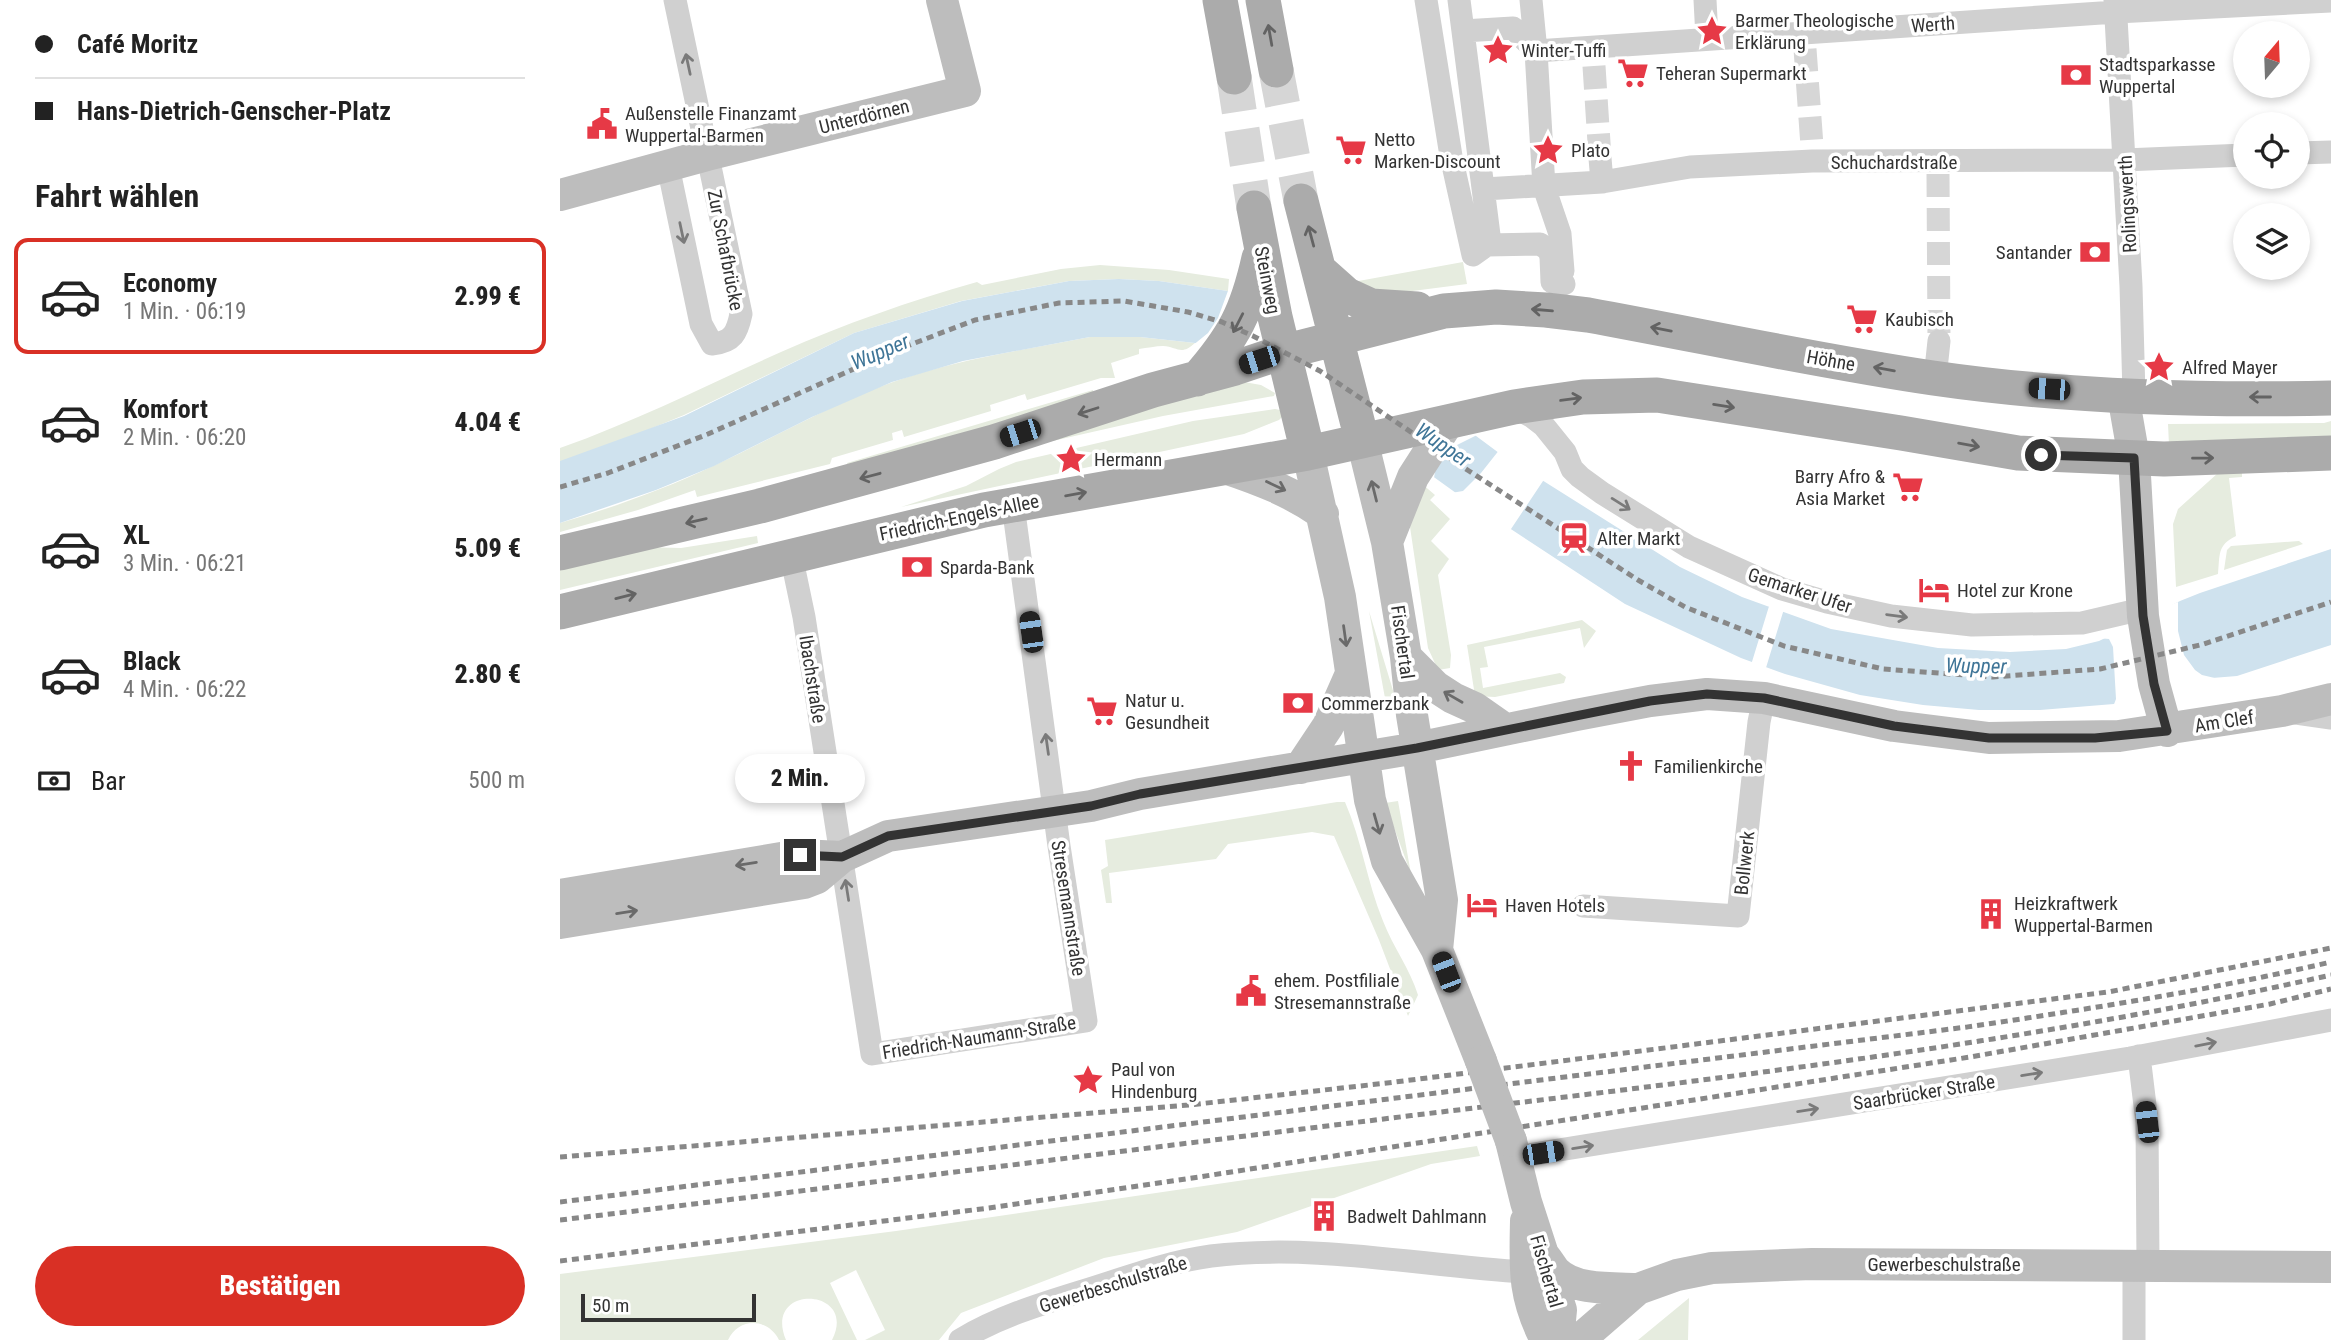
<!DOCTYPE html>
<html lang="de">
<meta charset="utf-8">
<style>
:root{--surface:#fff;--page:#f2f2f2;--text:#222;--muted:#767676;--line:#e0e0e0;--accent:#d93025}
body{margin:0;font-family:"Roboto Condensed",sans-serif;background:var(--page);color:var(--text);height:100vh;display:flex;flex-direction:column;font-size:26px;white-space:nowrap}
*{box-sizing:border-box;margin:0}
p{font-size:23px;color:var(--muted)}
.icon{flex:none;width:38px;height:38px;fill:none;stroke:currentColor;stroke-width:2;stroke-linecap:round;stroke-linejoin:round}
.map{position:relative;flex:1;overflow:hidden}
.details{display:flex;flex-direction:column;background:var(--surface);width:560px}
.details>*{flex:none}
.top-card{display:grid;align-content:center;height:154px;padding:0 35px;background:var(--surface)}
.needle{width:46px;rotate:19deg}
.fabs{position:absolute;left:1673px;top:21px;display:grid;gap:14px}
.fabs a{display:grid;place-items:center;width:77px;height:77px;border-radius:50%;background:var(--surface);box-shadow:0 4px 10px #0003;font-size:35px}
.scale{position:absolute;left:21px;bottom:18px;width:175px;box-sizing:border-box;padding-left:7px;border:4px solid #333;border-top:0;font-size:19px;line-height:24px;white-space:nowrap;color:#333;-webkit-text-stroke:5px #fff;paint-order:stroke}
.end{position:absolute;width:32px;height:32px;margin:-16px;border:9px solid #333;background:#fff;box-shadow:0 0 0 4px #fff}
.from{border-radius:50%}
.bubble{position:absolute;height:49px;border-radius:24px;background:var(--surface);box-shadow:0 4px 10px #0003;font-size:23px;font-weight:800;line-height:49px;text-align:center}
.car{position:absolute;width:21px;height:42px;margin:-21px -10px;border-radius:9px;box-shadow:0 0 5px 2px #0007;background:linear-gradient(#222 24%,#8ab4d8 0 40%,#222 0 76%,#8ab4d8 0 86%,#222 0)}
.top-card b{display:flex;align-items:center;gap:24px;height:66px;font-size:26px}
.top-card b+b{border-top:2px solid var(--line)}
.top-card i{width:18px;height:18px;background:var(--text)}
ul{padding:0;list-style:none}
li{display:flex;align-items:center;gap:21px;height:116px;margin:0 14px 10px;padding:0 21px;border:4px solid transparent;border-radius:14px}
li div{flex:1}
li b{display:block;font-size:26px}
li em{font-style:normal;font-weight:800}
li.selected{border-color:var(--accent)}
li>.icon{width:63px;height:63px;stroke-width:1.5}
h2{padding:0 35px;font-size:32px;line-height:84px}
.pay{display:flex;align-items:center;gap:18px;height:77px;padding:0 35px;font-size:26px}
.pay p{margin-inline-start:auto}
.primary-button{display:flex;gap:14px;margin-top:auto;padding:14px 35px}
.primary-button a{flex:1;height:80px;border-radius:42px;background:var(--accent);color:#fff;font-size:28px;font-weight:800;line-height:80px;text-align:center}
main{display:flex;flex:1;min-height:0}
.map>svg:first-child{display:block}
.green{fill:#e6ecdf}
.water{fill:#cfe2ee}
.pier{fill:#fff}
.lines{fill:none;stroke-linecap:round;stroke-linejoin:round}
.street-tunnel{stroke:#d6d6d6;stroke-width:23;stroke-dasharray:23 11;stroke-linecap:butt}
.primary-tunnel{stroke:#d6d6d6;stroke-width:35;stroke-dasharray:35 18;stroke-linecap:butt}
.street{stroke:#d0d0d0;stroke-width:23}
.secondary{stroke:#bdbdbd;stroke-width:32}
.primary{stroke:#ababab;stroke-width:35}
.rail{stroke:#888;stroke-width:5;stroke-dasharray:7 5;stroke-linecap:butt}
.secondary-bridge{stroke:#bdbdbd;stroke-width:32}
.oneway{stroke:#636363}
.oneway2{stroke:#7a7a7a}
.oneway3{stroke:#6a6a6a}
.route{stroke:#333;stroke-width:9}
.labels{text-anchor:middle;stroke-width:7;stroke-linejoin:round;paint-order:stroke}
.poi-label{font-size:19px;fill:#333;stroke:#fff;text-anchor:start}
.street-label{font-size:19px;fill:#333;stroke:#fff}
.water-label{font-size:21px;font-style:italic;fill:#3f7597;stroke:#fff}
</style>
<main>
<section class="details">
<div class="top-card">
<b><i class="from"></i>Café Moritz</b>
<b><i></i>Hans-Dietrich-Genscher-Platz</b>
</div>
<h2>Fahrt wählen</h2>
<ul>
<li class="selected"><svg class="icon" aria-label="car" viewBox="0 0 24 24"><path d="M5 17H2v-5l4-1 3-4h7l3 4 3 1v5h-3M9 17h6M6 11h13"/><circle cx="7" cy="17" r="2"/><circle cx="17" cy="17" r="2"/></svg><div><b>Economy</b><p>1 Min. · 06:19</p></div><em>2.99 €</em></li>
<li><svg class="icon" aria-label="car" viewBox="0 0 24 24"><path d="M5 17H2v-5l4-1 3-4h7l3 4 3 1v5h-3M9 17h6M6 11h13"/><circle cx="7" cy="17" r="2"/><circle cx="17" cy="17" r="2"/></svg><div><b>Komfort</b><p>2 Min. · 06:20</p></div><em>4.04 €</em></li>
<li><svg class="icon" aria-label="car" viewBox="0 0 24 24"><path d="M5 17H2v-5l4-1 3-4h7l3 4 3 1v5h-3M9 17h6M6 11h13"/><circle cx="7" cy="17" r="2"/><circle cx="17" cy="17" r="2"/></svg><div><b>XL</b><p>3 Min. · 06:21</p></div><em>5.09 €</em></li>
<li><svg class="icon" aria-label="car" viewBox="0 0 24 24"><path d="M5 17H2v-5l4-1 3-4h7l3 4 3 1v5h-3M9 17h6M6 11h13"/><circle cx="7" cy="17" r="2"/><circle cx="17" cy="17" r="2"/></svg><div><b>Black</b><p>4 Min. · 06:22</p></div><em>2.80 €</em></li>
</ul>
<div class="pay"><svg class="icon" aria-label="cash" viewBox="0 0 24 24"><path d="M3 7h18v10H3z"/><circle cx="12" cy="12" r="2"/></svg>Bar<p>500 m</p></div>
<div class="primary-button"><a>Bestätigen</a></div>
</section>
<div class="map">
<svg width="1771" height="1340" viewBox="0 0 1771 1340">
<rect width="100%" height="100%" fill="#fff"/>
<path class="green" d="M903 262 907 284 829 294 793 282Z
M540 265 609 270 669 279 668 291 599 281 559 279 509 281 401 301 294 333 124 415 17 459 0 463V448C76 421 147 385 221 352 284 324 350 301 417 282L422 285 501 269Z
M530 337H580L635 343C621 356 618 347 603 346 596 346 587 348 579 349V354L551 363 555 378H541L467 400 465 394 430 405 431 411 344 437 342 430 332 433 333 440 272 458 270 464 137 497 135 490 78 510 0 532V523C52 508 105 489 155 465 214 438 271 404 333 382 397 359 464 350 530 337Z
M684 382 701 385 715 393 714 396 603 416 448 451 459 445Z
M533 390 535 395 289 470 287 463Z
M715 409 720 410 723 416 719 420 684 434 341 507 406 486 439 469 456 462 633 421Z
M1771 421V440L1609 445 1608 424 1764 423Z
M1682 472V477L1669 478 1676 536C1657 545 1660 555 1658 574L1616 587 1613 524 1618 509 1658 473Z
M861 483 875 495 870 500 890 519 871 541 889 559 878 575 891 655 890 668 878 670 868 648 850 527 852 508Z
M197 536 198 543 0 590V566L80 547 121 548Z
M1739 541 1743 544 1664 570 1667 550 1671 546Z
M809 611 838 707 827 709Z
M1022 620 1036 631 1024 648 1020 628 924 647 928 667 920 668 923 688 1000 673 1006 677 1004 683 935 697 915 696 907 645Z
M838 801 851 874 825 803Z
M777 802H785C802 841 807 882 823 921 833 947 850 969 858 995L848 1016 819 940 774 836 752 832 668 844 656 859 549 873 552 903H546L541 870 548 866 545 840Z
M917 1146 920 1156 871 1164 677 1232 544 1258 401 1313 379 1340H305L325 1330 296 1270 270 1283 297 1340H272C299 1287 202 1283 226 1340H219C208 1318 179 1317 168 1340H0V1274L336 1231Z
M1129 1298 1128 1340H1078Z"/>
<path class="water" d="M559 279 599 281 668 291 731 316 904 427 939 453 1120 567 1182 597 1271 629 1378 648 1450 652 1506 649 1539 641 1620 601 1640 593 1771 549V645L1677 676 1652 678 1640 684 1554 704 1480 710H1419L1363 705 1300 695 1225 674 1181 658 1065 604 896 493 750 388 674 353 635 343 580 337H530L403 361 332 382 252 417 154 466 96 490 0 523V461L124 416 294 333 402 301 509 281Z"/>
<path class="pier" d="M669 288 733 313 792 346 848 383 919 434 897 445 876 465 874 478 876 482 748 391 673 357 632 346 648 333 658 318Z
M940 449 985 478 949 532 891 493 903 491 921 473Z
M1618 602V631L1624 655 1635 670 1642 675 1659 679 1669 677 1670 679 1653 681 1641 687 1553 707 1556 699 1553 647 1549 639 1538 638 1583 616Z
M1210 603 1224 609 1205 671 1191 665Z"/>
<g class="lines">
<path class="street-tunnel" d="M1245 49 1252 146
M1034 66 1040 158
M1378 174 1379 341"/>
<path class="primary-tunnel" d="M716 70 741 201
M674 77 694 208"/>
<path class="street" d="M866 0 891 156 913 255 927 245 980 244 989 250 991 257 992 282 1004 284
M899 0 929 235
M971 0 976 51 984 187 1000 234 1003 271
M1145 0 1147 38
M1555 0 1571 286 1574 395
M903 31 953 28 976 51 1556 12 1771 1
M1738 153 1771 152
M1040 158 1042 182
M108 166 141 324 152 344C173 342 177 333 181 314L115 0
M924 189 1042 182 1130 167 1252 161 1564 160 1685 155
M1375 378 1379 341
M954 407 971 416 984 426 1005 452 1012 469 1020 477 1042 493 1129 547 1222 589 1267 602 1331 616 1412 625 1522 623 1582 609
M231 555 244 617 312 1054 526 1021 499 846 453 505
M1736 713 1771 718
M1023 906 1178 916 1199 722 1204 698
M1579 1056 1587 1122 1588 1265
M956 1157 1570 1058 1771 1020
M400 1340C438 1317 481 1304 523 1291 565 1278 607 1262 651 1256 756 1243 861 1266 965 1272
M1574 1340V1266"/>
<path class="secondary" d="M0 195 147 155 405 91 382 0
M1563 395 1574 458 1583 616 1594 684 1607 731
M802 440 827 542 846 657 852 715 882 900 877 950
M748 453 780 597 810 800 827 861 877 950 921 1061
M665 468C701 480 732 492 763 514
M827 542 853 477 889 421
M846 657 876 687 893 698 915 708 945 729
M740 768 768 726 790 676
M0 895 239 855 282 857
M0 923 244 883 257 878 282 857 328 836 531 806 580 794 857 748 1016 715 1090 701 1147 694 1204 698 1334 726 1429 738 1559 736 1722 711 1771 699
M951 1141 966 1202 1001 1310 998 1340
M966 1221C965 1269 963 1296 986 1340
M985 1257C989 1262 992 1267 995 1271 1014 1291 1053 1288 1078 1289
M1019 1340 1078 1289 1117 1275 1152 1268 1252 1264 1771 1267"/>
<path class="primary" d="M660 0 674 77
M703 0 716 70
M741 201 802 440
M694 208 715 317 748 453
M760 271 787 295 811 306 857 309
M637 379C674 337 687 312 699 258
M0 553 200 506 434 442 593 390 675 368 723 352 884 311 936 307 986 310 1028 315C1143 336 1258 361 1373 378 1504 397 1639 401 1771 398
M0 612 424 510 748 453 954 407 1023 397 1097 395 1341 433 1458 453 1604 459 1771 453"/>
<path class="rail" d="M0 487 48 473 148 434 334 351 415 320 499 303 564 301 628 312 662 322 693 336 760 371 909 471 1078 580 1125 607 1224 646 1323 669 1433 677 1540 669 1644 644 1771 602
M0 1157 629 1105 827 1083 1548 992 1771 948
M0 1202 1407 1027C1529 1009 1651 990 1771 962
M0 1220C286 1186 571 1150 856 1115 1163 1078 1469 1043 1771 975
M0 1261 429 1208 639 1177 1410 1057 1710 1004 1771 989"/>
<path class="secondary-bridge" d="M921 1061 951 1141"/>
</g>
<defs><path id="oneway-shaft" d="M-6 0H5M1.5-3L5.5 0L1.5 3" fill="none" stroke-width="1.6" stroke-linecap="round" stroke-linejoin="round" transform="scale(1.75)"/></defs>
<g class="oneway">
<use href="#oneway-shaft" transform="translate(710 35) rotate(-100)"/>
<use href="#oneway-shaft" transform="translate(751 236) rotate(-105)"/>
<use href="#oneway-shaft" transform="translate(982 310) rotate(-175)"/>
<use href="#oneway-shaft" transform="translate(678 323) rotate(117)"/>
<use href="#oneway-shaft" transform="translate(1101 329) rotate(-169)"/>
<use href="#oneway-shaft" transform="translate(1324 369) rotate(-170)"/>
<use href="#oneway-shaft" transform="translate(1700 397) rotate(-180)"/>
<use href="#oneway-shaft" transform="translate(1011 399) rotate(-8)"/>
<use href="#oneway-shaft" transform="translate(1164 406) rotate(9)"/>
<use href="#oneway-shaft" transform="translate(528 411) rotate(162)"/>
<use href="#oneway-shaft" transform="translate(1409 445) rotate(10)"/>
<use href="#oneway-shaft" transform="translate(1643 458) rotate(-1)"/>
<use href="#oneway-shaft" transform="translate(310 476) rotate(165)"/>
<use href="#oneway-shaft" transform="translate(516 494) rotate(-10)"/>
<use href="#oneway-shaft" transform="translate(136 521) rotate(167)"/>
<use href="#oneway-shaft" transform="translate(66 596) rotate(-14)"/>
</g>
<g class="oneway2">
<use href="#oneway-shaft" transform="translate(128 64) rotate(-102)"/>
<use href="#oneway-shaft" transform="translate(122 233) rotate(78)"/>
<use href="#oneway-shaft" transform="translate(1061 504) rotate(32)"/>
<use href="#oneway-shaft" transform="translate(1337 616) rotate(8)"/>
<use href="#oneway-shaft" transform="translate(487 744) rotate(-98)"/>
<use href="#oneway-shaft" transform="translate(287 890) rotate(-99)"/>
<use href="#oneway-shaft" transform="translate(1646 1044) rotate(-11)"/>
<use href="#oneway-shaft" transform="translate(1472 1074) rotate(-9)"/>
<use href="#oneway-shaft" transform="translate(1248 1110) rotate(-9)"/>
<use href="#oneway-shaft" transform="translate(1023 1147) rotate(-9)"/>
</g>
<g class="oneway3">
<use href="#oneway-shaft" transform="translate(716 486) rotate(25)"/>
<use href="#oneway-shaft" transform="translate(814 491) rotate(-104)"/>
<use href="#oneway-shaft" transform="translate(785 636) rotate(82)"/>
<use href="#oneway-shaft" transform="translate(893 697) rotate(-150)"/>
<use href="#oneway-shaft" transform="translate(817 824) rotate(74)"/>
<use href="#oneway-shaft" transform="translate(186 864) rotate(171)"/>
<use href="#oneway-shaft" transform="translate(67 912) rotate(-9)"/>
</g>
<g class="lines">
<path class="route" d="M240 855 282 857 328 836 531 806 580 794 857 748 1090 701 1147 694 1204 698 1334 726 1429 738H1535L1607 731 1594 684 1583 616 1574 458 1481 455"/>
</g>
<defs>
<symbol id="sight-bare" viewBox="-9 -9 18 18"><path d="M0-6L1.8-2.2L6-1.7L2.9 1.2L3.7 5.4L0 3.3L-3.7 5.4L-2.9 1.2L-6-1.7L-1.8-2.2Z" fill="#e63946" stroke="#fff" stroke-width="2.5" paint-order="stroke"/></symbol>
<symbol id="supermarket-bare" viewBox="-9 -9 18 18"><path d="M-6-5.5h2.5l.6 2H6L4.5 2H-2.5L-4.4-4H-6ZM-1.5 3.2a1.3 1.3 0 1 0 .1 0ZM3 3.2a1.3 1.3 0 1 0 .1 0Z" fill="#e63946" stroke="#fff" stroke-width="2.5" paint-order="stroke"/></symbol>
<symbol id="bank-bare" viewBox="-9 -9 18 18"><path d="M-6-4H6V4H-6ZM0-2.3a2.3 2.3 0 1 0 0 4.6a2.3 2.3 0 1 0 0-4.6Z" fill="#e63946" stroke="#fff" stroke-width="2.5" paint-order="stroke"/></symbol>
<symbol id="civic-bare" viewBox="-9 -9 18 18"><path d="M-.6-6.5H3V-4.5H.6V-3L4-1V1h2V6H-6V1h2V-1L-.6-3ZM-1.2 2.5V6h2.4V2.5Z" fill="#e63946" stroke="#fff" stroke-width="2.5" paint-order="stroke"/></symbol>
<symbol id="station-bare" viewBox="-9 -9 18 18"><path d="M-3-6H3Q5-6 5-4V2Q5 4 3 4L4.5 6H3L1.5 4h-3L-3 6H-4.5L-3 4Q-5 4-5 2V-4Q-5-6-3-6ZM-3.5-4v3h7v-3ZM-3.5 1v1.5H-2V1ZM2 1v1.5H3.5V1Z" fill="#e63946" stroke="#fff" stroke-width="2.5" paint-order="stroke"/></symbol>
<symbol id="hotel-bare" viewBox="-9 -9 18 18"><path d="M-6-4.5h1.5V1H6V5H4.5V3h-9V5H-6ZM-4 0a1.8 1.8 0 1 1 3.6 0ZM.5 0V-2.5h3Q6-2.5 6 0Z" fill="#e63946" stroke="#fff" stroke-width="2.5" paint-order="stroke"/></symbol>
<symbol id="church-bare" viewBox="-9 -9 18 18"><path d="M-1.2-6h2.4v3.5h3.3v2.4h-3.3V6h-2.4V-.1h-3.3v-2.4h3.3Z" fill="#e63946" stroke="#fff" stroke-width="2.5" paint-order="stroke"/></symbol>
<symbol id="building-bare" viewBox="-9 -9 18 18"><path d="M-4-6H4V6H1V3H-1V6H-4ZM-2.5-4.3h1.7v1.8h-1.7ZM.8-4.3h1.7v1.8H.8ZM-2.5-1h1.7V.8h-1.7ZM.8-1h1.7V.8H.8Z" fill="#e63946" stroke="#fff" stroke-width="2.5" paint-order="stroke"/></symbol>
</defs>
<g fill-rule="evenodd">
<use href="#sight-bare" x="1130" y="9" width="44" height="44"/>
<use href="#sight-bare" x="916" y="28" width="44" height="44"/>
<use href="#supermarket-bare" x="1051" y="51" width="44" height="44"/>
<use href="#bank-bare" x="1494" y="53" width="44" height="44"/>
<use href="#civic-bare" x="20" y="102" width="44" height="44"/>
<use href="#supermarket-bare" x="769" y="128" width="44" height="44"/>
<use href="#sight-bare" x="966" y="128" width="44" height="44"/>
<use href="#bank-bare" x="1513" y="230" width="44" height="44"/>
<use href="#supermarket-bare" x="1280" y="297" width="44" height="44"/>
<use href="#sight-bare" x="1577" y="345" width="44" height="44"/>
<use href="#sight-bare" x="489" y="437" width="44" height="44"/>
<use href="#supermarket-bare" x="1326" y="465" width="44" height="44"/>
<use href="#station-bare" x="992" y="516" width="44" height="44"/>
<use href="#bank-bare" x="335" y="545" width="44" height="44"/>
<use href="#hotel-bare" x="1352" y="568" width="44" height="44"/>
<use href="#bank-bare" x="716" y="681" width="44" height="44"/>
<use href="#supermarket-bare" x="520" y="689" width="44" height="44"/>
<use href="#church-bare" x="1049" y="744" width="44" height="44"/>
<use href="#hotel-bare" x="900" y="883" width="44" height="44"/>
<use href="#building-bare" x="1409" y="892" width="44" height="44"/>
<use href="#civic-bare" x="669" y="969" width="44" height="44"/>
<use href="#sight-bare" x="506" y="1058" width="44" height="44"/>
<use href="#building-bare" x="742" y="1194" width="44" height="44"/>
</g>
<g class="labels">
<g class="poi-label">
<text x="1175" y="27">Barmer Theologische<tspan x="1175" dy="22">Erklärung</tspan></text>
<text x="961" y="57">Winter-Tuffi</text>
<text x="1539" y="71">Stadtsparkasse<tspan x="1539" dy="22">Wuppertal</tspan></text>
<text x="1096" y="80">Teheran Supermarkt</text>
<text x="65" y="120">Außenstelle Finanzamt<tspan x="65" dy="22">Wuppertal-Barmen</tspan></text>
<text x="814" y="146">Netto<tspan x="814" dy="22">Marken-Discount</tspan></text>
<text x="1011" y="157">Plato</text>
<text x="1512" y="259" text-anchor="end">Santander</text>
<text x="1325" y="326">Kaubisch</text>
<text x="1622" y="374">Alfred Mayer</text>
<text x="534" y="466">Hermann</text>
<text x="1325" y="483" text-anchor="end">Barry Afro &amp;<tspan x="1325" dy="22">Asia Market</tspan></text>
<text x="1037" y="545">Alter Markt</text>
<text x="380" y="574">Sparda-Bank</text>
<text x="1397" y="597">Hotel zur Krone</text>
<text x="565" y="707">Natur u.<tspan x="565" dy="22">Gesundheit</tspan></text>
<text x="761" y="710">Commerzbank</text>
<text x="1094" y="773">Familienkirche</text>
<text x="1454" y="910">Heizkraftwerk<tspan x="1454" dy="22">Wuppertal-Barmen</tspan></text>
<text x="945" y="912">Haven Hotels</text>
<text x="714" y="987">ehem. Postfiliale<tspan x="714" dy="22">Stresemannstraße</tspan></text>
<text x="551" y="1076">Paul von<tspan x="551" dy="22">Hindenburg</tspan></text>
<text x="787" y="1223">Badwelt Dahlmann</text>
</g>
<g class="street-label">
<text transform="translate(1373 24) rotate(-4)" y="7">Werth</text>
<text transform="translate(304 116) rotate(-14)" y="7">Unterdörnen</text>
<text x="1334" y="169">Schuchardstraße</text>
<text transform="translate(1567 204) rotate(-93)" y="7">Rolingswerth</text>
<text transform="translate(166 250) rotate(79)" y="7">Zur Schafbrücke</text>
<text transform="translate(708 280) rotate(79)" y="7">Steinweg</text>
<text transform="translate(1271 360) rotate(10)" y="7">Höhne</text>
<text transform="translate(399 517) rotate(-12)" y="7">Friedrich-Engels-Allee</text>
<text transform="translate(1240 590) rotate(18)" y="7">Gemarker Ufer</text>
<text transform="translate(843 642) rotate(82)" y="7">Fischertal</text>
<text transform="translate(253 679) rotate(81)" y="7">Ibachstraße</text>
<text transform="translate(1664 721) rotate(-9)" y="7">Am Clef</text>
<text transform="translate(1184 863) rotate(-84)" y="7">Bollwerk</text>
<text transform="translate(509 908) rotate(81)" y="7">Stresemannstraße</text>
<text transform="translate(419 1037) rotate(-9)" y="7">Friedrich-Naumann-Straße</text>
<text transform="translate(1364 1092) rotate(-9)" y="7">Saarbrücker Straße</text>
<text x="1384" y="1271">Gewerbeschulstraße</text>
<text transform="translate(987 1271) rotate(74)" y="7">Fischertal</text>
<text transform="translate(553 1284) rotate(-17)" y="7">Gewerbeschulstraße</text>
</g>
<g class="water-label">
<text transform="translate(320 352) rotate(-23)" y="7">Wupper</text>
<text transform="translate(883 445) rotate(34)" y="7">Wupper</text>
<text transform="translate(1416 666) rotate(1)" y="7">Wupper</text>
</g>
</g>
</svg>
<div class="fabs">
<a><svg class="needle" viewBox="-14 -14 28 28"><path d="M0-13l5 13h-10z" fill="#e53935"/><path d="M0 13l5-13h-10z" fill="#767676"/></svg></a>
<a><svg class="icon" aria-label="locate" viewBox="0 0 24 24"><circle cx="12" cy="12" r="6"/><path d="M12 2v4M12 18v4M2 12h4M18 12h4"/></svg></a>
<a><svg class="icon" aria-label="layers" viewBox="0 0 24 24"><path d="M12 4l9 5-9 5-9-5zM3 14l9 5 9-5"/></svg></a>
</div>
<div class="scale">50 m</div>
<i class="end from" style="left:1481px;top:455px"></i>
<i class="end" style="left:240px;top:855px"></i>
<div class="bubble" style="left:175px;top:754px;width:130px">2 Min.</div>
<i class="car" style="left:699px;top:360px;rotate:252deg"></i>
<i class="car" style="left:1489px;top:389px;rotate:274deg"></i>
<i class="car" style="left:460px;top:433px;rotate:252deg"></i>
<i class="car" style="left:471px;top:632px;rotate:352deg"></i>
<i class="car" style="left:886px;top:972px;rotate:339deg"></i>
<i class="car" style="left:1587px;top:1122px;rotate:353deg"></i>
<i class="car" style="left:983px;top:1153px;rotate:81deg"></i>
</div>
</main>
